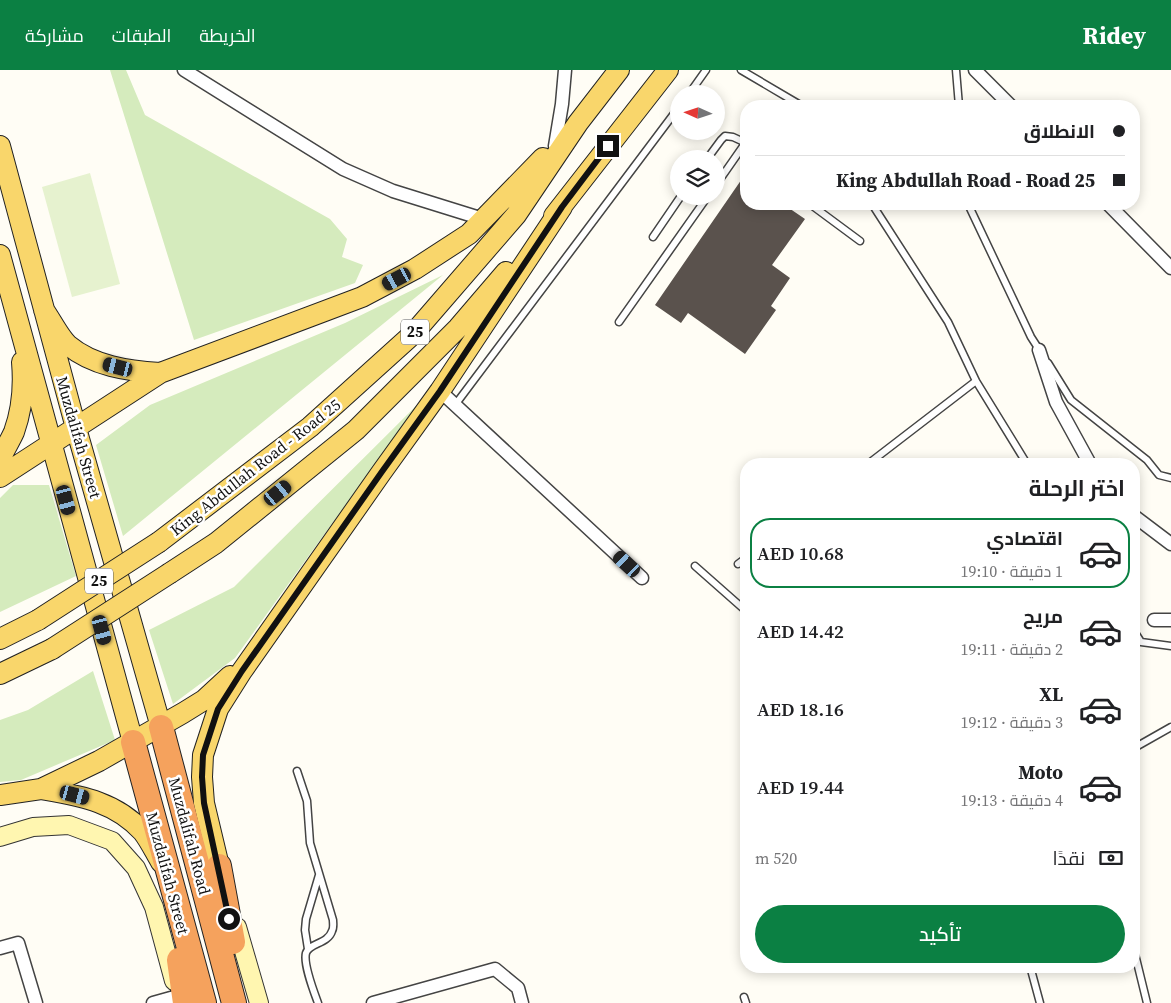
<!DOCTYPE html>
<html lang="ar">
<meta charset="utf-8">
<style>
:root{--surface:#fff;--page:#f6f6f6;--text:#202124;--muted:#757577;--line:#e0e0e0;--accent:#0b8043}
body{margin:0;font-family:"Source Serif 4",Cairo,serif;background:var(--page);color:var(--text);direction:rtl;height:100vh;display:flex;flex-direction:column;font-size:19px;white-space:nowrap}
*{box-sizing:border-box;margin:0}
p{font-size:16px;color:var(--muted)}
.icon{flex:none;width:28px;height:28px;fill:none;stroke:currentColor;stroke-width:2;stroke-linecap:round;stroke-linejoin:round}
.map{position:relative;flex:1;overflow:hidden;direction:ltr}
.details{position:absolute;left:740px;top:388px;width:400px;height:515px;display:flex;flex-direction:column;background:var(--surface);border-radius:20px;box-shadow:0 2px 12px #0003;direction:rtl}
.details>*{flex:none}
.banner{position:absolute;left:740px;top:30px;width:400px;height:110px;border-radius:20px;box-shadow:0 2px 12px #0003;direction:rtl;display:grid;align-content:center;height:110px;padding:0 15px;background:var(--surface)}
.needle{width:32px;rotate:273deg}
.buttons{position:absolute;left:670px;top:15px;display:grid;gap:10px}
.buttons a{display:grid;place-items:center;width:55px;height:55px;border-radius:50%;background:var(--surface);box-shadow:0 2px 12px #0003;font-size:25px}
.end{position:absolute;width:22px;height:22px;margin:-11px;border:6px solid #111;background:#fff;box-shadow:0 0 0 2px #fff}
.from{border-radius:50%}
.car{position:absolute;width:15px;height:30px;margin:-15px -8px;border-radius:6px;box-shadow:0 0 4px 1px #0007;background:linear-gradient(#222 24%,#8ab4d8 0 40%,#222 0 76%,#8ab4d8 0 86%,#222 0)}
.banner b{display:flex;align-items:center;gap:18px;height:48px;font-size:19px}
.banner b+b{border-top:1px solid var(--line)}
.banner i{width:12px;height:12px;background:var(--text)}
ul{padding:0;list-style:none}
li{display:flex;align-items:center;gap:15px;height:70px;margin:0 10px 8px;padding:0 5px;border:2px solid transparent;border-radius:20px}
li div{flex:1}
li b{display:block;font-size:19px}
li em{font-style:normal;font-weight:600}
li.active{border-color:var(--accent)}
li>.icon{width:45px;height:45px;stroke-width:1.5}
h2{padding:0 15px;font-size:22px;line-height:60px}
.pay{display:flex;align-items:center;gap:12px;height:55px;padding:0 15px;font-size:19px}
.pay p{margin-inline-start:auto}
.primary-button{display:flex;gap:10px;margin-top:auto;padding:10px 15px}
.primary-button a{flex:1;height:58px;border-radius:30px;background:var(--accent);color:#fff;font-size:20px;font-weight:600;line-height:58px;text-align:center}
header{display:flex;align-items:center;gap:30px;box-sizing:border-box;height:70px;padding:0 25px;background:var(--accent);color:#fff}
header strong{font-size:24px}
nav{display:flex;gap:28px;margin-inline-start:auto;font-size:18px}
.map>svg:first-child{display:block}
.green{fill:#d5ebbd}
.pitch{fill:#e6f2cf}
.building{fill:#5a524d}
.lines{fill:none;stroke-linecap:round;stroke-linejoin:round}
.lane-casing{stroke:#444;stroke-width:9}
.street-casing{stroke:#444;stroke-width:15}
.secondary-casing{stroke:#333;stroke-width:20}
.primary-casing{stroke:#222;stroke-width:22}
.highway-casing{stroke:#222;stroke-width:26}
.lane{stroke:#fff;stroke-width:6}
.street{stroke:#fff;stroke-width:12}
.secondary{stroke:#fff6b0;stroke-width:18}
.primary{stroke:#f9d66b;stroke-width:20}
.highway{stroke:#f5a25d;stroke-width:24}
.primary-bridge-casing{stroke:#222;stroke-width:22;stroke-linecap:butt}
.primary-bridge{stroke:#f9d66b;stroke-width:20}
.route{stroke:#111;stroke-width:6}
.labels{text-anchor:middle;stroke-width:5;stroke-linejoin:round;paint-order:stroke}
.shield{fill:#fff;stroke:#585858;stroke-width:1}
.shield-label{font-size:15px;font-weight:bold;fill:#111}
.street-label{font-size:16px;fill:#111;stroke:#fff}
</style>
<header>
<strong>Ridey</strong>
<nav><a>الخريطة</a><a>الطبقات</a><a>مشاركة</a></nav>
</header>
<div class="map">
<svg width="1171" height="933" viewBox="0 0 1171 933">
<rect width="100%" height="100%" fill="#fffdf5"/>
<path class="green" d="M110 0H126L145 45 330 149 347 169 342 187 363 195 355 213 194 270Z
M443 205 123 466 96 375 150 335 345 253Z
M419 333 235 588 173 634 149 560 234 517Z
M13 415H49L76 506 0 542V428Z
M93 601 115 670 21 710 0 712V650L28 640Z"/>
<path class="pitch" d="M90 103 120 214 72 227 42 117Z"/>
<path class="building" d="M746 103V134H783L805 149 772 195 790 208 771 236 776 240 745 284 688 243 681 253 655 235Z"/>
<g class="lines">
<defs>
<path id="lane" d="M741 0 802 36
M956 0 959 36
M689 24 706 0
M707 89 721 70 725 66 733 67 746 73
M716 115 746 72
M810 134 860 171
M872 134 948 252 976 311 1027 394
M968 134 1031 267 1040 281
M653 167 681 126
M619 252 708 126
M1048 293 1071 330 1147 390 1159 405 1171 408
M455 335 679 37
M868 394 976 311
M738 494 746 488
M695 496 746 541
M1134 561 1141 572 1171 576
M1134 678 1171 657
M297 701 307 731 310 773 333 850C333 853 334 858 332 861 328 874 309 873 306 883 303 894 314 922 318 933
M308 879 305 860 306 849 319 805
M1134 880 1147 933
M1030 896 1040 933
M744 927 746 933"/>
<path id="street" d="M184 0 343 99 393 121 483 149
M975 0 1011 36
M555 76 562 34 565 0
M1108 134 1171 198
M1039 280 1056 332 1090 394
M440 321 642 508
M1134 446 1171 474
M1154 550H1171
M0 878 18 873 36 933
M153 933 178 926
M373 933 495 899 518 918 522 933"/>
<path id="secondary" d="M0 767 33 757 69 755 112 771 136 798 154 837 174 911
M237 857 259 933"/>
<path id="primary" d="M0 76 76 358 161 657
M554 146 668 0
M0 185 133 672
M44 240C51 250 60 268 68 275 93 296 128 301 160 303L362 227 415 199 469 164 543 88
M0 390C4 380 10 371 14 362 22 340 24 315 22 292
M0 407 160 303
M159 472 310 357 413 264 516 145 578 53 619 0
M170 503 216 473 356 360 458 258 506 202
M0 569 38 550
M0 604 52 579
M41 719C80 726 115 731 143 762 150 771 155 782 161 792
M0 725 41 719 99 691 183 643 204 630 230 606
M219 796 204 733 202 707 203 685 218 639 242 601 381 403 440 321 562 137"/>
<path id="highway" d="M161 657 234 933
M133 672 204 933
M219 796 233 872
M179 890 185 933"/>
</defs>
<use href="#lane" class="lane-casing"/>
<use href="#street" class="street-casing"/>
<use href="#secondary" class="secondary-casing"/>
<use href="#primary" class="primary-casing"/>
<use href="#highway" class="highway-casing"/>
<use href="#lane" class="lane"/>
<use href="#street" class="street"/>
<use href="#secondary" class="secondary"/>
<use href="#primary" class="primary"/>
<use href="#highway" class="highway"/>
<defs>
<path id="primary-bridge" d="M38 550 159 472
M52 579 170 503"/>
</defs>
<use href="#primary-bridge" class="primary-bridge-casing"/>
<use href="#primary-bridge" class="primary-bridge"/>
</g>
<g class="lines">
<path class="route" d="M229 849 204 733 202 707 203 685 218 639 242 601 381 403 440 321 562 137 608 76"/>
</g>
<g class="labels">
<g class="shield">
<rect x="401" y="249.5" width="28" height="25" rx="4"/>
<rect x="85" y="498.5" width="28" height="25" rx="4"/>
</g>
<g class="shield-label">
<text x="415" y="267">25</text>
<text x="99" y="516">25</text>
</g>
<g class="street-label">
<text transform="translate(79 367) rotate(74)" y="6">Muzdalifah Street</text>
<text transform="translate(255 397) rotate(-38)" y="6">King Abdullah Road - Road 25</text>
<text transform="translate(190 766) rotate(75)" y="6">Muzdalifah Road</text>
<text transform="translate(168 803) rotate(75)" y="6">Muzdalifah Street</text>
</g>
</g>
</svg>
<div class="buttons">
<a><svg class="needle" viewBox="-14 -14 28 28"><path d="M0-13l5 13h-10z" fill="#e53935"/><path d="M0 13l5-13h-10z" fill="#757577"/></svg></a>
<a><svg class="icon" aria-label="layers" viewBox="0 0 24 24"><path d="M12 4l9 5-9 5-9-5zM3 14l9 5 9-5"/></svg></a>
</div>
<i class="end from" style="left:229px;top:849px"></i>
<i class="end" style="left:608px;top:76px"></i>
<i class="car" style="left:397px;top:209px;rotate:242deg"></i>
<i class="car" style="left:118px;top:297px;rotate:284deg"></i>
<i class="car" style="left:278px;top:423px;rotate:51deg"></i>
<i class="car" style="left:66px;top:430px;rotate:165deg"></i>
<i class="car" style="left:627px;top:494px;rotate:313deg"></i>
<i class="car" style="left:102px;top:560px;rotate:165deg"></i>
<i class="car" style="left:75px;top:725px;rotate:105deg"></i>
<div class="banner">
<b><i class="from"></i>الانطلاق</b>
<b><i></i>King Abdullah Road - Road 25</b>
</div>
<section class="details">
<h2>اختر الرحلة</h2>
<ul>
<li class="active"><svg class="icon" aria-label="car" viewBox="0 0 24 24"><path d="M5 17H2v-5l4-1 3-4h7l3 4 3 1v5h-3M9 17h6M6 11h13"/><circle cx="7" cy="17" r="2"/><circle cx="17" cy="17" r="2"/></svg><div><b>اقتصادي</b><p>1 دقيقة · 19:10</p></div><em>AED 10.68</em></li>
<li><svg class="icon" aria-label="car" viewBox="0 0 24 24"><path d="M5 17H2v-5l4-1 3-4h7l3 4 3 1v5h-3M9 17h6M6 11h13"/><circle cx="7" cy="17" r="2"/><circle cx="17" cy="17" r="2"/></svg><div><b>مريح</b><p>2 دقيقة · 19:11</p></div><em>AED 14.42</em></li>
<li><svg class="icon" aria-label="car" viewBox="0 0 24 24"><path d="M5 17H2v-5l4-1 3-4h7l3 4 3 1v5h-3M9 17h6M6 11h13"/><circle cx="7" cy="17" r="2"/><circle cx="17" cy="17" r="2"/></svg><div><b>XL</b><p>3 دقيقة · 19:12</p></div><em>AED 18.16</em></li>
<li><svg class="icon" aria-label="car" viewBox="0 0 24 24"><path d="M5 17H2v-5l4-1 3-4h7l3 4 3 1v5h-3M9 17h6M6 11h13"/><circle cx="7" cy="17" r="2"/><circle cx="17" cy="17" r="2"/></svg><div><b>Moto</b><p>4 دقيقة · 19:13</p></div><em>AED 19.44</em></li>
</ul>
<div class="pay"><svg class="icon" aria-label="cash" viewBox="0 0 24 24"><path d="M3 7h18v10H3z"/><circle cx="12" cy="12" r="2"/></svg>نقدًا<p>520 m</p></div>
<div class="primary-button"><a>تأكيد</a></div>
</section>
</div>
